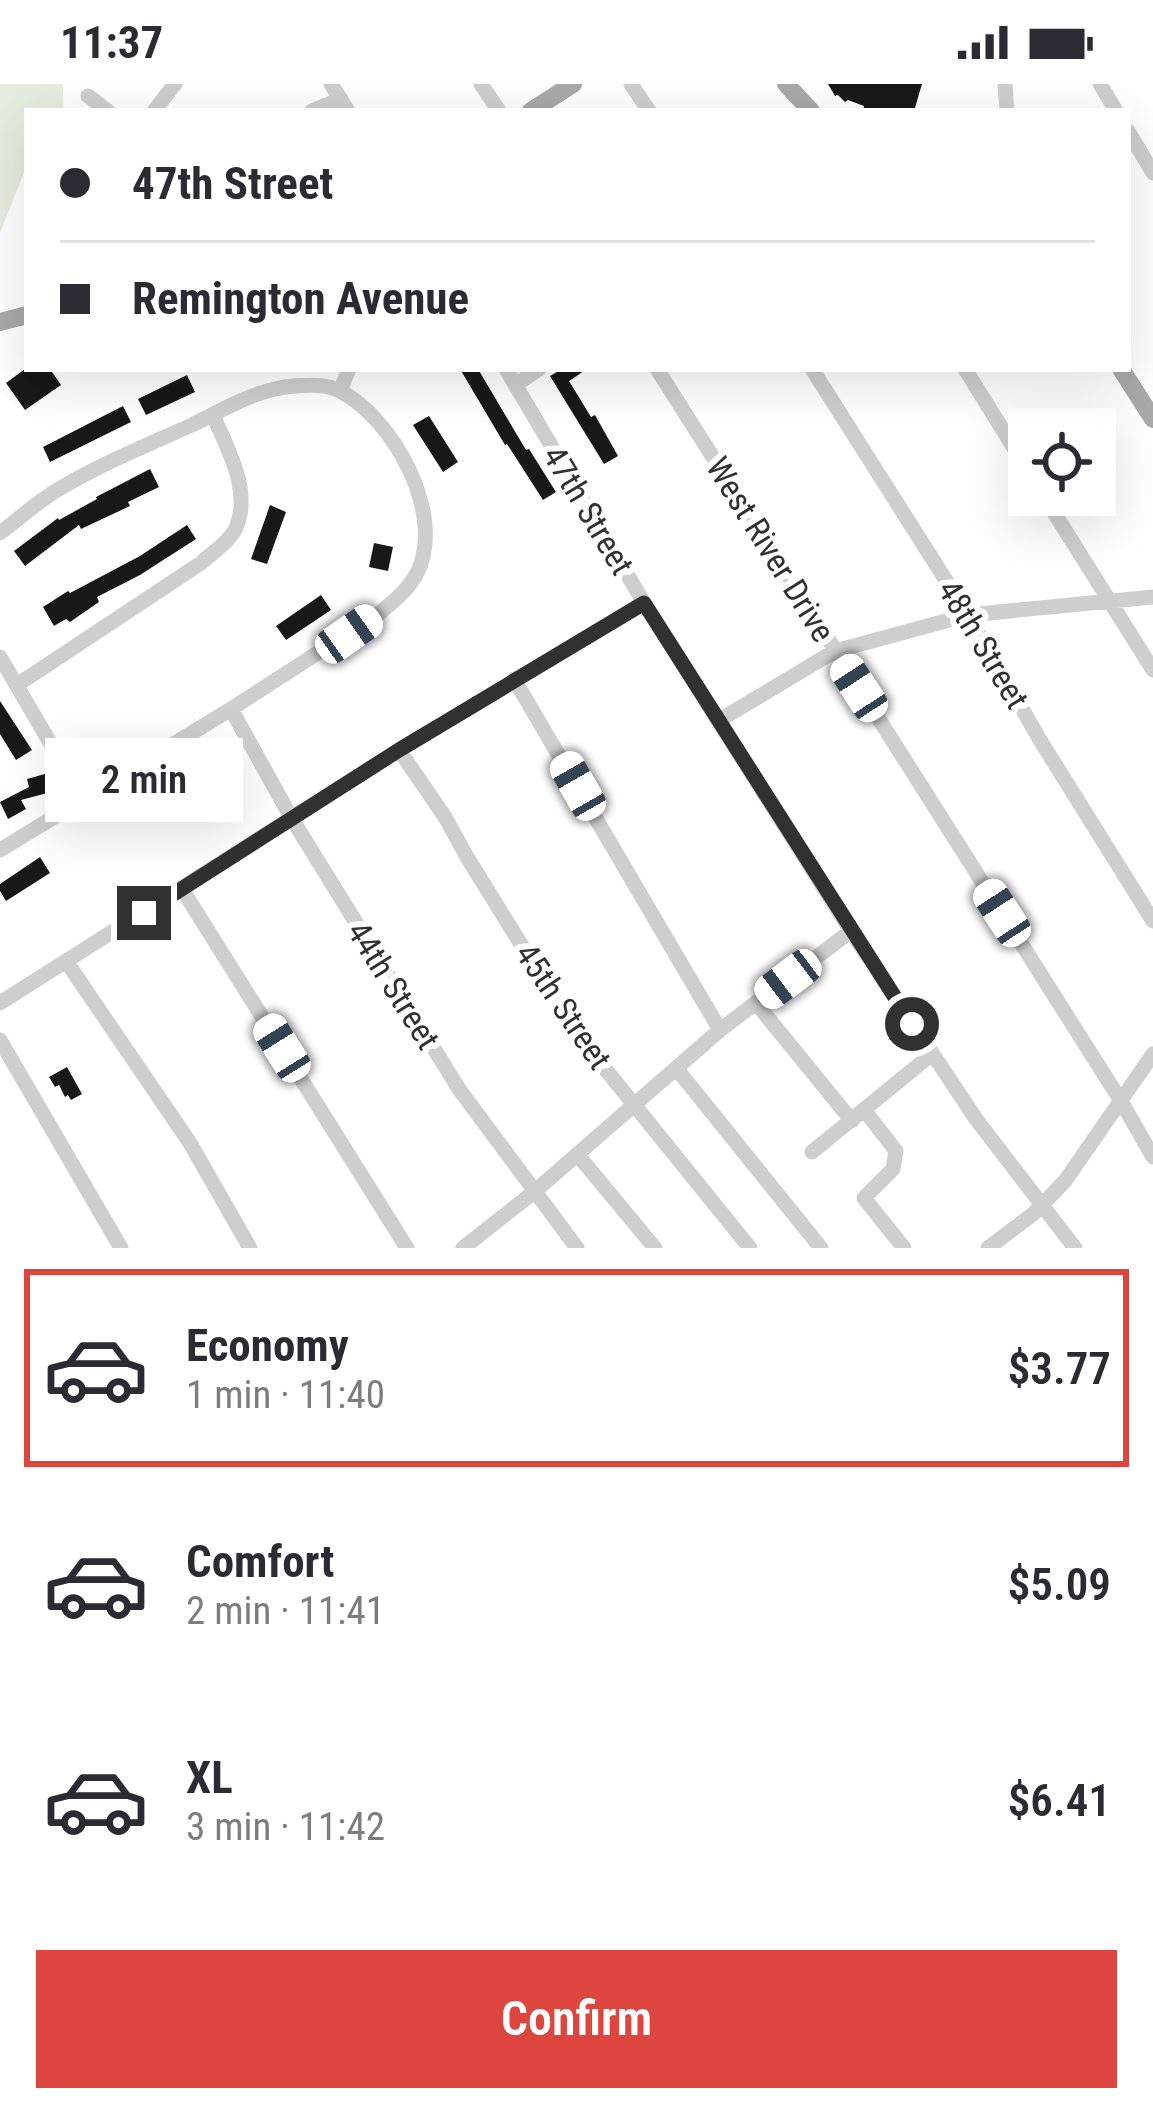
<!DOCTYPE html>
<meta charset="utf-8">
<style>
:root{--surface:#fff;--page:#f2f2f3;--text:#2b2b33;--muted:#7c7c81;--line:#e1e1e2;--accent:#dc463e}
body{margin:0;font-family:"Roboto Condensed",sans-serif;background:var(--page);color:var(--text);height:100vh;display:flex;flex-direction:column;font-size:45px;white-space:nowrap}
*{box-sizing:border-box;margin:0}
p{font-size:39px;color:var(--muted)}
.icon{flex:none;width:66px;height:66px;fill:none;stroke:currentColor;stroke-width:2;stroke-linecap:round;stroke-linejoin:round}
.map{position:relative;height:1164px;overflow:hidden}
.side{display:flex;flex-direction:column;background:var(--surface);flex:1}
.side>*{flex:none}
.guide{position:absolute;left:24px;top:24px;width:1107px;height:264px;border-radius:0px;box-shadow:0 12px 48px #0002;display:grid;align-content:center;height:264px;padding:0 36px;background:var(--surface)}
.controls{position:absolute;left:1008px;top:324px;display:grid;gap:24px}
.controls a{display:grid;place-items:center;width:108px;height:108px;border-radius:0px;background:var(--surface);box-shadow:0 12px 48px #0002;font-size:60px}
.end{position:absolute;width:54px;height:54px;margin:-27px;border:15px solid #313131;background:#fff;box-shadow:0 0 0 6px #fff}
.from{border-radius:50%}
.bubble{position:absolute;height:84px;border-radius:0px;background:var(--surface);box-shadow:0 12px 48px #0002;font-size:39px;font-weight:600;line-height:84px;text-align:center}
.car{position:absolute;width:36px;height:72px;margin:-36px -18px;border-radius:15px;box-shadow:0 0 9px 3px #0007;background:linear-gradient(#fff 24%,#345 0 40%,#fff 0 76%,#345 0 86%,#fff 0)}
.guide b{display:flex;align-items:center;gap:42px;height:114px;font-size:45px}
.guide b+b{border-top:3px solid var(--line)}
.guide i{width:30px;height:30px;background:var(--text)}
ul{padding:21px 0 0;list-style:none}
li{display:flex;align-items:center;gap:36px;height:198px;margin:0 24px 18px;padding:0 12px;border:6px solid transparent;border-radius:0px}
li div{flex:1}
li b{display:block;font-size:45px}
li em{font-style:normal;font-weight:600}
li.selected{border-color:var(--accent)}
li>.icon{width:108px;height:108px;stroke-width:1.5}
.primary-button{display:flex;gap:24px;margin-top:auto;padding:24px 36px}
.primary-button a{flex:1;height:138px;border-radius:0px;background:var(--accent);color:#fff;font-size:48px;font-weight:600;line-height:138px;text-align:center}
.status{display:flex;justify-content:space-between;align-items:center;height:84px;padding:0 60px;background:var(--surface);direction:ltr}
.status svg{height:33px;fill:currentColor}
.map>svg:first-child{display:block}
.green{fill:#e5ede0}
.building{fill:#181818}
.lines{fill:none;stroke-linecap:round;stroke-linejoin:round}
.minor{stroke:#cecece;stroke-width:15}
.major{stroke:#a9a9a9;stroke-width:18}
.route{stroke:#313131;stroke-width:15}
.labels{text-anchor:middle;stroke-width:12;stroke-linejoin:round;paint-order:stroke}
.street-label{font-size:33px;fill:#313131;stroke:#fff}
</style>
<div class="status"><b>11:37</b><svg viewBox="0 0 49 12"><path d="M0 12V9h3v3zM5 12V6h3v6zM10 12V3h3v9zM15 12V0h3v12zM26 1h20v11H26zM47 4h2v5h-2z"/></svg></div>
<div class="map">
<svg width="1153" height="1164" viewBox="0 0 1153 1164">
<rect width="100%" height="100%" fill="#fff"/>
<path class="green" d="M0 0H63V25L27 27V81L0 149Z"/>
<path class="building" d="M828 0H922L914 27H863L864 22 848 16 845 18 838 11 835 12Z
M25 285H50L61 301 25 326 6 299Z
M460 285H478L526 366 529 365 556 408 543 416 507 360 505 361Z
M562 285H587L569 297 591 333 595 331 618 372 604 380 550 292Z
M187 291 195 308 146 331 138 315Z
M123 322 131 338 50 378 43 363Z
M429 332 458 378 443 388 413 341Z
M150 385 159 403 128 418 130 422 81 445 79 441 25 482 14 467 58 434 59 436 97 415 96 413Z
M270 421 286 428 267 480 251 475Z
M187 441 196 455 140 491 97 513 99 518 70 538 66 535 54 542 43 523 68 507 70 509 140 472Z
M374 459 393 463 388 487 369 483Z
M321 511 331 526 286 556 276 542Z
M0 617 32 666 16 676 0 650Z
M45 690 51 708 21 716 26 725 8 735 0 718 29 703 27 695Z
M40 773 50 789 6 817 0 807V800Z
M67 983 82 1010 71 1016 68 1011 65 1013 59 1001 55 1003 49 993Z"/>
<g class="lines">
<path class="minor" d="M331 0 348 27
M481 0 499 27
M631 0 649 27
M1005 0 1007 27
M1100 0 1116 27
M88 12 108 27
M154 27 175 0
M312 27 341 15
M1128 47 1153 89
M506 285 644 519 851 847 976 1035 1075 1164
M657 285 1121 1017 1153 1073
M812 285 968 531 1040 656 1153 837
M965 285 1029 388
M515 301 539 285
M340 307 349 285
M1043 411 1153 586
M0 449C19 435 38 417 59 405 101 380 147 361 192 341 225 325 256 305 294 302 309 301 327 300 340 307 393 334 445 429 418 487 410 504 395 516 381 528L231 625 0 766
M0 573 83 715
M514 595 720 946
M17 601 201 479C213 468 229 458 236 444 252 406 227 364 213 331
M231 625 292 735 459 1005 577 1164
M718 637 835 567 968 531 1153 513
M399 666 445 733 467 773 543 896 602 981 750 1164
M182 805 407 1164
M66 877 190 1059 250 1164
M0 919 399 666 644 519
M756 919 852 1037
M0 956 121 1164
M676 984 821 1164
M865 1027 896 1067 893 1085 864 1114 904 1164
M812 1068 932 970
M577 1070 655 1164
M463 1164 534 1108 720 946 851 847
M988 1164 1033 1130 1065 1097 1153 970"/>
<path class="major" d="M786 0 811 27
M531 27 573 0
M0 238 27 231
M1121 285 1153 335"/>
</g>
<g class="lines">
<path class="route" d="M144 829 399 666 644 519 912 940"/>
</g>
<g class="labels">
<g class="street-label">
<text transform="translate(589 426) rotate(59)" y="12">47th Street</text>
<text transform="translate(771 465) rotate(58)" y="12">West River Drive</text>
<text transform="translate(984 560) rotate(59)" y="12">48th Street</text>
<text transform="translate(394 901) rotate(58)" y="12">44th Street</text>
<text transform="translate(564 922) rotate(56)" y="12">45th Street</text>
</g>
</g>
</svg>
<div class="controls">
<a><svg class="icon" aria-label="locate" viewBox="0 0 24 24"><circle cx="12" cy="12" r="6"/><path d="M12 2v4M12 18v4M2 12h4M18 12h4"/></svg></a>
</div>
<i class="end from" style="left:912px;top:940px"></i>
<i class="end" style="left:144px;top:829px"></i>
<div class="bubble" style="left:45px;top:654px;width:198px">2 min</div>
<i class="car" style="left:349px;top:550px;rotate:55deg"></i>
<i class="car" style="left:859px;top:604px;rotate:327deg"></i>
<i class="car" style="left:578px;top:702px;rotate:330deg"></i>
<i class="car" style="left:1002px;top:829px;rotate:327deg"></i>
<i class="car" style="left:788px;top:895px;rotate:233deg"></i>
<i class="car" style="left:282px;top:964px;rotate:328deg"></i>
<div class="guide">
<b><i class="from"></i>47th Street</b>
<b><i></i>Remington Avenue</b>
</div>
</div>
<section class="side">
<ul>
<li class="selected"><svg class="icon" aria-label="car" viewBox="0 0 24 24"><path d="M5 17H2v-5l4-1 3-4h7l3 4 3 1v5h-3M9 17h6M6 11h13"/><circle cx="7" cy="17" r="2"/><circle cx="17" cy="17" r="2"/></svg><div><b>Economy</b><p>1 min · 11:40</p></div><em>$3.77</em></li>
<li><svg class="icon" aria-label="car" viewBox="0 0 24 24"><path d="M5 17H2v-5l4-1 3-4h7l3 4 3 1v5h-3M9 17h6M6 11h13"/><circle cx="7" cy="17" r="2"/><circle cx="17" cy="17" r="2"/></svg><div><b>Comfort</b><p>2 min · 11:41</p></div><em>$5.09</em></li>
<li><svg class="icon" aria-label="car" viewBox="0 0 24 24"><path d="M5 17H2v-5l4-1 3-4h7l3 4 3 1v5h-3M9 17h6M6 11h13"/><circle cx="7" cy="17" r="2"/><circle cx="17" cy="17" r="2"/></svg><div><b>XL</b><p>3 min · 11:42</p></div><em>$6.41</em></li>
</ul>
<div class="primary-button"><a>Confirm</a></div>
</section>
